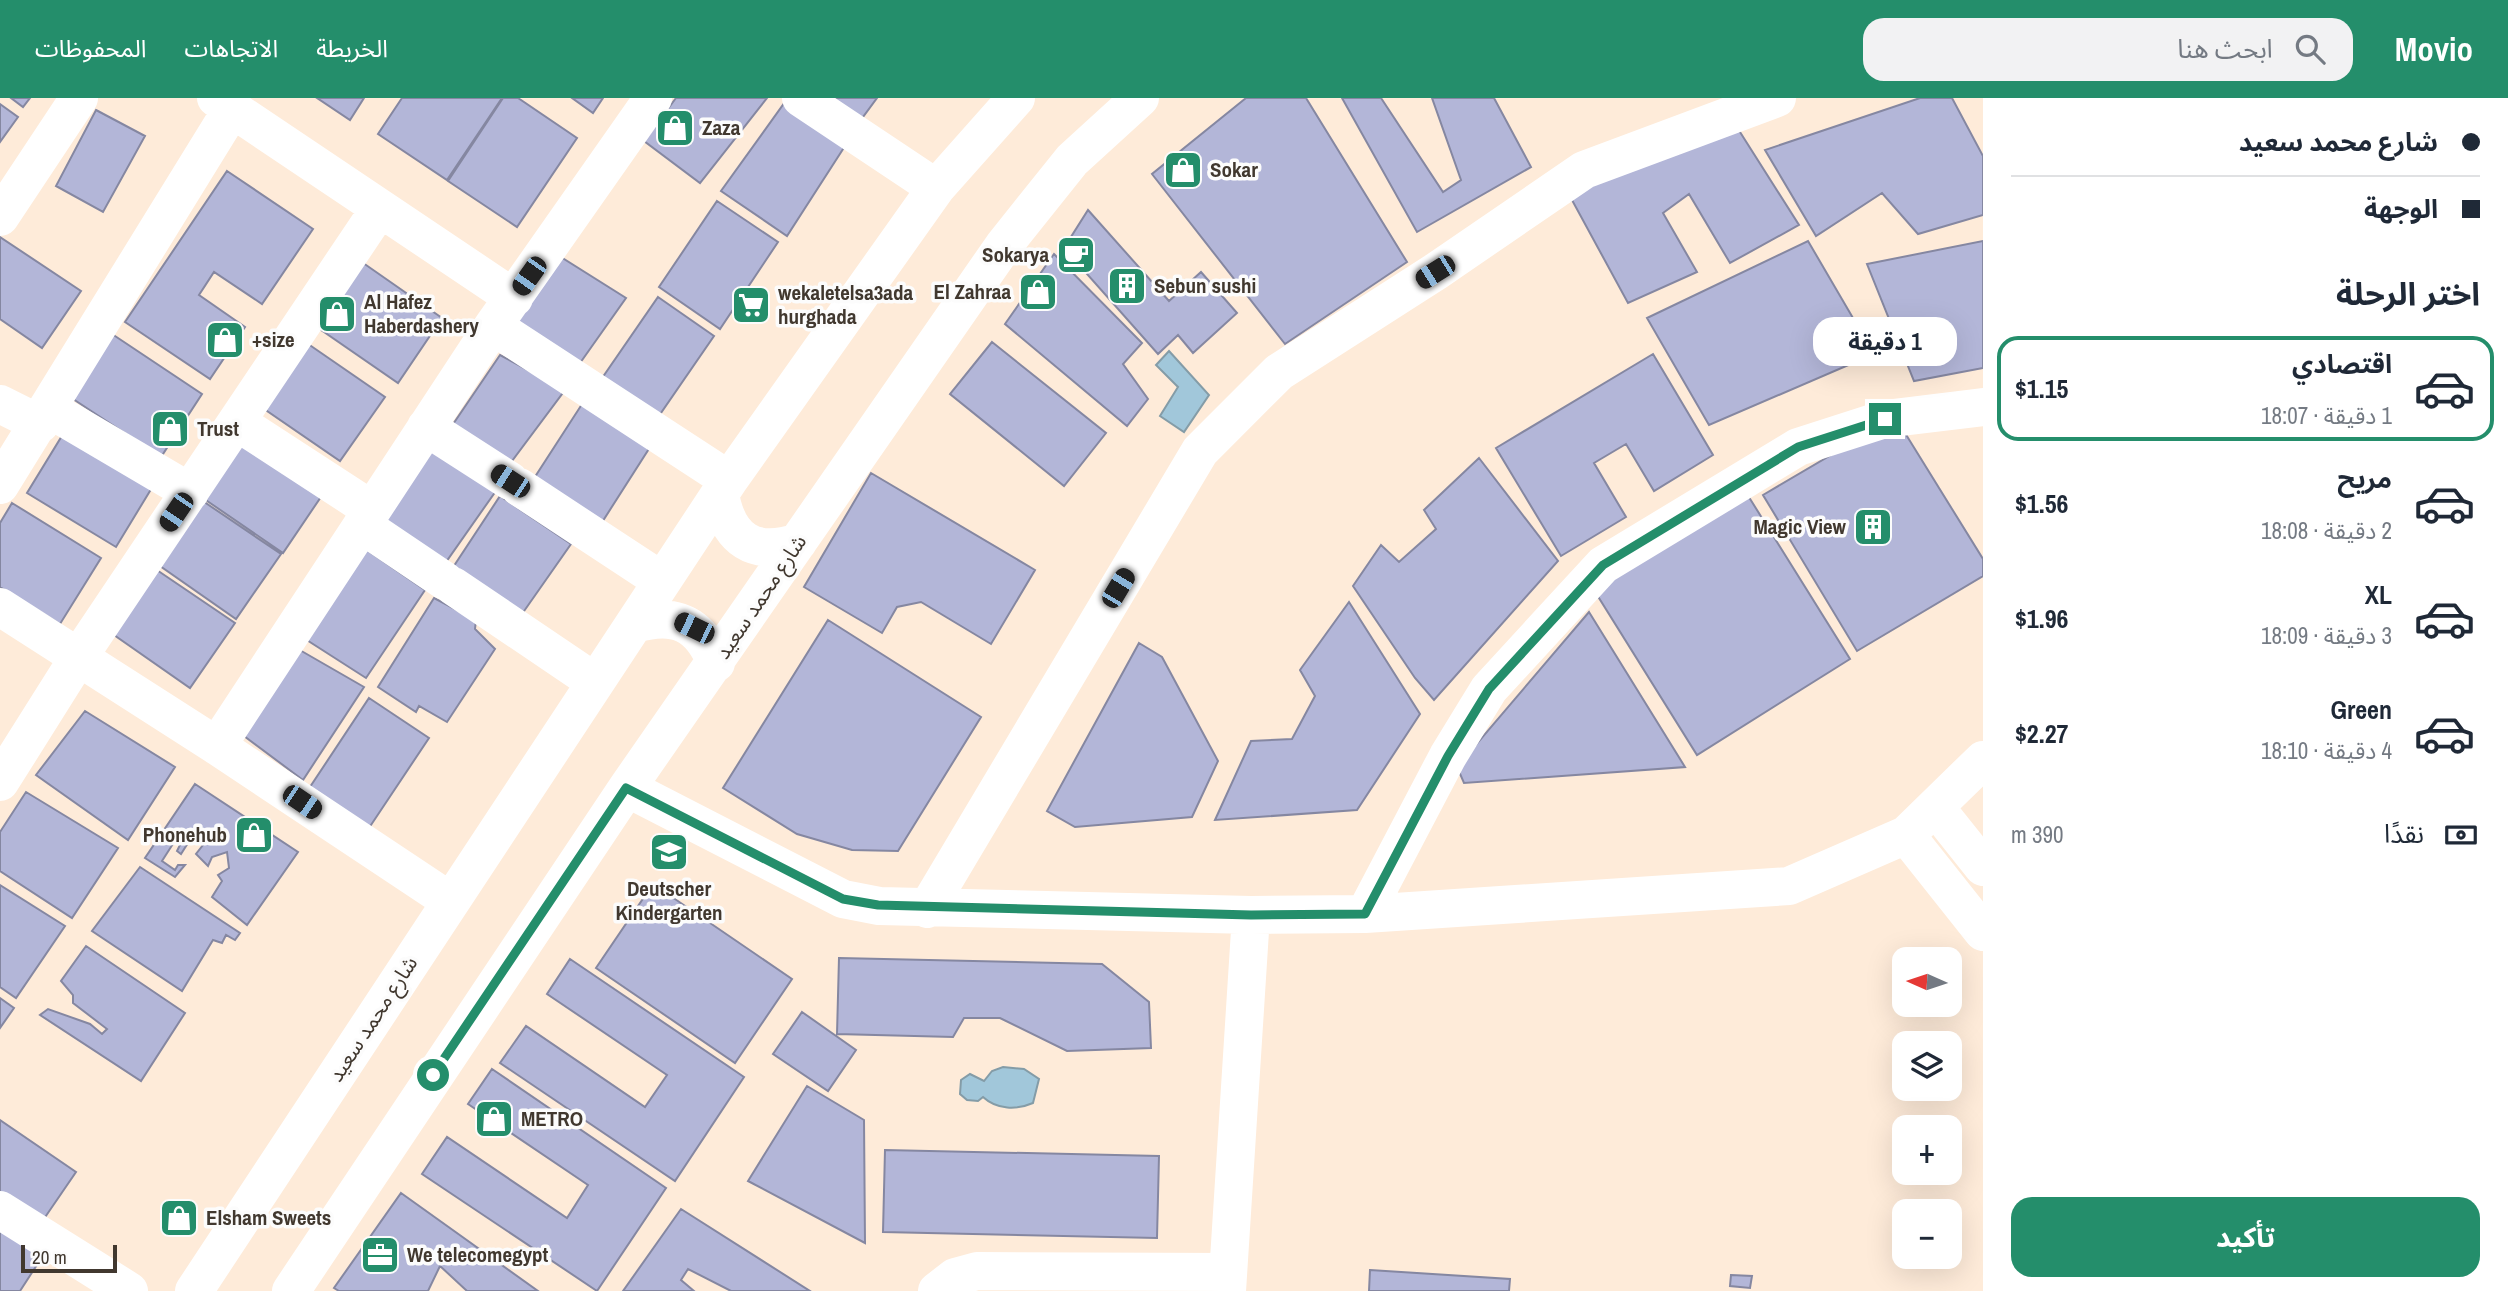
<!DOCTYPE html>
<html lang="ar">
<meta charset="utf-8">
<style>
:root{--surface:#fff;--page:#f2f2f3;--text:#1f2937;--muted:#747a83;--line:#e0e1e3;--accent:#248e6b}
body{margin:0;font-family:"Archivo Narrow","Noto Sans Arabic",sans-serif;background:var(--page);color:var(--text);direction:rtl;height:100vh;display:flex;flex-direction:column;font-size:26px;white-space:nowrap}
*{box-sizing:border-box;margin:0}
p{font-size:23px;color:var(--muted)}
.icon{flex:none;width:38px;height:38px;fill:none;stroke:currentColor;stroke-width:2;stroke-linecap:round;stroke-linejoin:round}
.map{position:relative;flex:1;overflow:hidden;direction:ltr}
.panel{display:flex;flex-direction:column;background:var(--surface);width:525px}
.panel>*{flex:none}
.banner{display:grid;align-content:center;height:154px;padding:0 28px;background:var(--surface)}
.needle{width:46px;rotate:273deg}
.buttons{position:absolute;left:1892px;top:849px;display:grid;gap:14px}
.buttons a{display:grid;place-items:center;width:70px;height:70px;border-radius:14px;background:var(--surface);box-shadow:0 7px 28px #0002;font-size:35px}
.scale{position:absolute;left:21px;bottom:18px;width:96px;box-sizing:border-box;padding-left:7px;border:4px solid #41382f;border-top:0;font-size:19px;line-height:24px;white-space:nowrap;color:#41382f;-webkit-text-stroke:5px #fcfcfc;paint-order:stroke}
.end{position:absolute;width:32px;height:32px;margin:-16px;border:9px solid #248e6b;background:#fff;box-shadow:0 0 0 4px #fff}
.from{border-radius:50%}
.bubble{position:absolute;height:49px;border-radius:21px;background:var(--surface);box-shadow:0 7px 28px #0002;font-size:23px;font-weight:700;line-height:49px;text-align:center;direction:rtl}
.car{position:absolute;width:21px;height:42px;margin:-21px -10px;border-radius:9px;box-shadow:0 0 5px 2px #0007;background:linear-gradient(#222 24%,#8ab4d8 0 40%,#222 0 76%,#8ab4d8 0 86%,#222 0)}
.banner b{display:flex;align-items:center;gap:24px;height:66px;font-size:26px}
.banner b+b{border-top:2px solid var(--line)}
.banner i{width:18px;height:18px;background:var(--text)}
ul{padding:0;list-style:none}
li{display:flex;align-items:center;gap:21px;height:105px;margin:0 14px 10px;padding:0 14px;border:4px solid transparent;border-radius:21px}
li div{flex:1}
li b{display:block;font-size:26px}
li em{font-style:normal;font-weight:700}
li.current{border-color:var(--accent)}
li>.icon{width:63px;height:63px;stroke-width:1.5}
h2{padding:0 28px;font-size:32px;line-height:84px}
.pay{display:flex;align-items:center;gap:18px;height:77px;padding:0 28px;font-size:26px}
.pay p{margin-inline-start:auto}
.cta{display:flex;gap:14px;margin-top:auto;padding:14px 28px}
.cta a{flex:1;height:80px;border-radius:21px;background:var(--accent);color:#fff;font-size:28px;font-weight:700;line-height:80px;text-align:center}
header{display:flex;align-items:center;gap:42px;box-sizing:border-box;height:98px;padding:0 35px;background:var(--accent);color:#fff}
header strong{font-size:33px}
nav{display:flex;gap:38px;margin-inline-start:auto;font-size:24px}
.search{width:490px;height:63px;background:var(--page);display:flex;align-items:center;gap:18px;box-sizing:border-box;padding:0 24px;border-radius:21px;color:var(--muted);font-size:26px}
main{display:flex;flex:1;min-height:0}
.map>svg:first-child{display:block}
.water{fill:#a1c7da;stroke:#849ca7;stroke-width:2}
.building{fill:#b3b6d8;stroke:#8587a1;stroke-width:2}
.lines{fill:none;stroke-linecap:round;stroke-linejoin:round}
.minor{stroke:#fff;stroke-width:38}
.route{stroke:#248e6b;stroke-width:9}
.labels{text-anchor:middle;stroke-width:7;stroke-linejoin:round;paint-order:stroke}
.poi-label{font-size:21px;font-weight:bold;fill:#41382f;stroke:#fcfcfc;text-anchor:start}
.street-label{font-size:21px;fill:#41382f;stroke:#fcfcfc}
</style>
<header>
<strong>Movio</strong>
<div class="search"><svg class="icon" aria-label="search" viewBox="0 0 24 24"><circle cx="10" cy="10" r="6"/><path d="M15 15l6 6"/></svg>ابحث هنا</div>
<nav><a>الخريطة</a><a>الاتجاهات</a><a>المحفوظات</a></nav>
</header>
<main>
<section class="panel">
<div class="banner">
<b><i class="from"></i>شارع محمد سعيد</b>
<b><i></i>الوجهة</b>
</div>
<h2>اختر الرحلة</h2>
<ul>
<li class="current"><svg class="icon" aria-label="car" viewBox="0 0 24 24"><path d="M5 17H2v-5l4-1 3-4h7l3 4 3 1v5h-3M9 17h6M6 11h13"/><circle cx="7" cy="17" r="2"/><circle cx="17" cy="17" r="2"/></svg><div><b>اقتصادي</b><p>1 دقيقة · 18:07</p></div><em>$1.15</em></li>
<li><svg class="icon" aria-label="car" viewBox="0 0 24 24"><path d="M5 17H2v-5l4-1 3-4h7l3 4 3 1v5h-3M9 17h6M6 11h13"/><circle cx="7" cy="17" r="2"/><circle cx="17" cy="17" r="2"/></svg><div><b>مريح</b><p>2 دقيقة · 18:08</p></div><em>$1.56</em></li>
<li><svg class="icon" aria-label="car" viewBox="0 0 24 24"><path d="M5 17H2v-5l4-1 3-4h7l3 4 3 1v5h-3M9 17h6M6 11h13"/><circle cx="7" cy="17" r="2"/><circle cx="17" cy="17" r="2"/></svg><div><b>XL</b><p>3 دقيقة · 18:09</p></div><em>$1.96</em></li>
<li><svg class="icon" aria-label="car" viewBox="0 0 24 24"><path d="M5 17H2v-5l4-1 3-4h7l3 4 3 1v5h-3M9 17h6M6 11h13"/><circle cx="7" cy="17" r="2"/><circle cx="17" cy="17" r="2"/></svg><div><b>Green</b><p>4 دقيقة · 18:10</p></div><em>$2.27</em></li>
</ul>
<div class="pay"><svg class="icon" aria-label="cash" viewBox="0 0 24 24"><path d="M3 7h18v10H3z"/><circle cx="12" cy="12" r="2"/></svg>نقدًا<p>390 m</p></div>
<div class="cta"><a>تأكيد</a></div>
</section>
<div class="map">
<svg width="1983" height="1193" viewBox="0 0 1983 1193">
<rect width="100%" height="100%" fill="#feebd9"/>
<path class="water" d="M1169 253 1209 297 1184 334 1160 318 1178 289 1156 267Z
M1003 969 1024 971 1039 981 1033 1005C1017 1012 997 1012 983 999L978 1003 967 1002 960 996 961 982 970 976 984 983 992 973Z"/>
<path class="building" d="M11 0H30L23 9Z
M317 0H364L350 22Z
M402 0H502L447 82 378 36Z
M503 0H518L577 40 517 129 448 83Z
M572 0H603L593 15Z
M676 0H767L700 85 644 43Z
M828 0H877L860 23Z
M1246 0H1306L1407 164 1285 246 1152 76Z
M1342 0H1381L1443 94 1461 82 1432 0H1494L1531 69 1417 134Z
M1920 0H1952L1983 58V117L1918 136 1882 95 1816 138 1765 52Z
M785 4 845 48 787 138 721 93Z
M0 6 18 19 0 44Z
M96 12 145 38 103 114 56 88Z
M1733 23 1799 127 1730 165 1689 96 1663 115 1697 174 1628 205 1566 91Z
M227 73 313 131 262 206 214 174 199 197 245 229 210 281 125 224Z
M717 103 778 144 720 231 659 189Z
M1088 112 1169 203 1201 174 1237 215 1193 255 1178 237 1158 256 1064 150Z
M0 139 81 193 42 250 0 221Z
M1808 143 1874 256 1709 327 1647 220Z
M1983 143V270L1914 283 1867 166Z
M556 156 626 200 573 275 504 233Z
M1054 156 1142 245 1123 266 1148 301 1127 328 1005 226Z
M356 160 442 220 398 285 311 225Z
M658 199 714 238 654 325 598 286Z
M109 234 202 296 161 359 67 297Z
M298 239 385 299 340 363 254 304Z
M992 244 1106 335 1064 388 950 296Z
M1653 256 1713 357 1654 393 1626 346 1594 365 1626 419 1561 458 1496 350Z
M500 257 565 292 503 375 445 338Z
M584 303 652 346 599 429 531 385Z
M68 328 156 383 116 449 27 395Z
M241 331 327 390 283 455 197 396Z
M1905 335 1983 461V478L1857 553 1763 397 1855 343Z
M432 352 498 390 439 474 378 433Z
M1479 360 1558 463 1434 602 1415 580 1353 488 1381 447 1399 464 1436 431 1424 412Z
M871 375 1035 472 991 546 921 504 897 509 882 535 804 489Z
M1747 396 1850 561 1697 657 1594 492Z
M194 397 281 456 236 521 150 461Z
M500 398 571 446 515 526 446 480Z
M12 405 101 460 60 526 0 489V425Z
M361 448 425 492 366 580 299 537Z
M148 466 235 525 190 590 104 530Z
M434 500 476 522 475 531 495 551 447 624 419 608 416 614 378 589Z
M1349 504 1420 616 1357 712 1215 722 1251 643 1292 641 1315 598 1300 572Z
M1589 514 1685 669 1464 685 1457 669Z
M828 522 981 619 898 753 852 752 797 736 723 690Z
M1139 545 1162 559 1218 663 1192 719 1075 729 1047 713Z
M298 551 364 589 303 682 244 638Z
M369 600 429 640 369 730 308 692Z
M85 613 175 669 128 742 36 677Z
M195 686 298 754 247 827 212 799 222 783 218 777 229 770 227 754 212 759 208 768 196 756 207 742 188 745 181 756 177 753 186 735 178 738 162 763 175 772 178 767H185L175 779 145 760Z
M26 694 118 750 72 820 0 773V734Z
M140 769 240 835 235 842 226 837 222 845 213 842 182 893 92 833Z
M653 786 792 881 735 965 596 870Z
M0 787 65 828 16 900 0 889Z
M86 848 185 915 141 983 40 917 48 911 90 926 102 936 107 931 73 905V897L61 883Z
M839 860 1102 866 1149 904 1151 950 1067 953 1000 920H964L953 939 837 936Z
M570 861 744 979 675 1083 500 965 526 928 645 1009 667 977 547 896Z
M0 900 14 910 0 930Z
M802 914 856 952 828 993 773 956Z
M492 971 666 1090 597 1193 422 1076 447 1039 567 1120 588 1087 468 1006Z
M807 988 864 1022 865 1145 748 1083Z
M0 1022 76 1074 37 1131 0 1107Z
M885 1052 1159 1058 1157 1140 883 1134Z
M401 1095 538 1193H467L440 1168 428 1193H339L334 1190Z
M681 1111 810 1193H731L688 1171 681 1182 694 1193H623Z
M0 1123 46 1153 20 1193H0Z
M1370 1172 1510 1181 1509 1193H1369Z
M1731 1177 1752 1178 1750 1190 1730 1188Z"/>
<g class="lines">
<path class="minor" d="M216 0 514 200
M801 0 936 90
M0 119 79 0
M493 228 729 382
M0 306 40 326
M49 311 190 394
M237 324 372 412
M426 329 510 383
M0 387 232 11
M519 389 662 483
M720 396C728 442 754 459 798 444
M362 427 445 483
M453 488 595 584
M0 509 217 648 450 803
M635 526C675 514 700 525 716 565
M217 648 493 228 653 0
M0 684 78 560 380 110
M627 690 843 801 879 808 1251 817 1365 816 1789 788 1906 737 1983 662
M1936 710 1983 769
M1906 737 1983 834
M927 811 1200 353 1279 274 1435 174 1584 72 1777 0
M1365 816 1448 658 1489 591 1603 467 1798 349 1885 321 1983 309
M0 1112 129 1193
M194 1193 729 382 936 90 1016 0
M291 1193 627 690 1004 147 1072 62 1140 0
M937 1193 955 1179 977 1173 1228 1174
M1227 1193 1251 817"/>
</g>
<g class="lines">
<path class="route" d="M433 977 626 690 843 801 878 807 1251 817 1365 816 1448 658 1489 591 1603 467 1798 349 1885 321"/>
</g>
<defs>
<symbol id="shop-square" viewBox="-11 -11 22 22"><rect x="-9" y="-9" width="18" height="18" rx="4" fill="#248e6b" stroke="#fcfcfc"/><path d="M-5-2.5h2.3a2.7 3.5 0 0 1 5.4 0H5L5.5 6h-11ZM-1.5-2.5h3a1.5 2.3 0 0 0-3 0Z" fill="#fff"/></symbol>
<symbol id="cafe-square" viewBox="-11 -11 22 22"><rect x="-9" y="-9" width="18" height="18" rx="4" fill="#248e6b" stroke="#fcfcfc"/><path d="M-5.5-4.5H6V0H3Q3 3.5 0 3.5H-2.5Q-5.5 3.5-5.5 0ZM3-3.2v2h1.7v-2ZM-6 4.5H4V6H-6Z" fill="#fff"/></symbol>
<symbol id="building-square" viewBox="-11 -11 22 22"><rect x="-9" y="-9" width="18" height="18" rx="4" fill="#248e6b" stroke="#fcfcfc"/><path d="M-4-6H4V6H1V3H-1V6H-4ZM-2.5-4.3h1.7v1.8h-1.7ZM.8-4.3h1.7v1.8H.8ZM-2.5-1h1.7V.8h-1.7ZM.8-1h1.7V.8H.8Z" fill="#fff"/></symbol>
<symbol id="supermarket-square" viewBox="-11 -11 22 22"><rect x="-9" y="-9" width="18" height="18" rx="4" fill="#248e6b" stroke="#fcfcfc"/><path d="M-6-5.5h2.5l.6 2H6L4.5 2H-2.5L-4.4-4H-6ZM-1.5 3.2a1.3 1.3 0 1 0 .1 0ZM3 3.2a1.3 1.3 0 1 0 .1 0Z" fill="#fff"/></symbol>
<symbol id="school-square" viewBox="-11 -11 22 22"><rect x="-9" y="-9" width="18" height="18" rx="4" fill="#248e6b" stroke="#fcfcfc"/><path d="M0-5L7-2L0 1L-7-2ZM-4 1L0 2.5L4 1V4Q0 6-4 4Z" fill="#fff"/></symbol>
<symbol id="office-square" viewBox="-11 -11 22 22"><rect x="-9" y="-9" width="18" height="18" rx="4" fill="#248e6b" stroke="#fcfcfc"/><path d="M-6-3h4V-5.5h4V-3h4V5H-6ZM-1-4.5V-3h2v-1.5ZM-6 0V1H6V0Z" fill="#fff"/></symbol>
</defs>
<g fill-rule="evenodd">
<use href="#shop-square" x="653" y="8" width="44" height="44"/>
<use href="#shop-square" x="1161" y="50" width="44" height="44"/>
<use href="#cafe-square" x="1054" y="135" width="44" height="44"/>
<use href="#building-square" x="1105" y="166" width="44" height="44"/>
<use href="#shop-square" x="1016" y="172" width="44" height="44"/>
<use href="#supermarket-square" x="729" y="185" width="44" height="44"/>
<use href="#shop-square" x="315" y="194" width="44" height="44"/>
<use href="#shop-square" x="203" y="220" width="44" height="44"/>
<use href="#shop-square" x="148" y="309" width="44" height="44"/>
<use href="#building-square" x="1851" y="407" width="44" height="44"/>
<use href="#shop-square" x="232" y="715" width="44" height="44"/>
<use href="#school-square" x="647" y="732" width="44" height="44"/>
<use href="#shop-square" x="472" y="999" width="44" height="44"/>
<use href="#shop-square" x="157" y="1098" width="44" height="44"/>
<use href="#office-square" x="358" y="1135" width="44" height="44"/>
</g>
<g class="labels">
<g class="poi-label">
<text x="702" y="37">Zaza</text>
<text x="1210" y="79">Sokar</text>
<text x="1049" y="164" text-anchor="end">Sokarya</text>
<text x="1154" y="195">Sebun sushi</text>
<text x="1011" y="201" text-anchor="end">El Zahraa</text>
<text x="778" y="202">wekaletelsa3ada<tspan x="778" dy="24">hurghada</tspan></text>
<text x="364" y="211">Al Hafez<tspan x="364" dy="24">Haberdashery</tspan></text>
<text x="252" y="249">+size</text>
<text x="197" y="338">Trust</text>
<text x="1846" y="436" text-anchor="end">Magic View</text>
<text x="227" y="744" text-anchor="end">Phonehub</text>
<text x="669" y="798" text-anchor="middle">Deutscher<tspan x="669" dy="24">Kindergarten</tspan></text>
<text x="521" y="1028">METRO</text>
<text x="206" y="1127">Elsham Sweets</text>
<text x="407" y="1164">We telecomegypt</text>
</g>
<g class="street-label">
<text transform="translate(761 499) rotate(-56)" y="7">شارع محمد سعيد</text>
<text transform="translate(373 921) rotate(-57)" y="7">شارع محمد سعيد</text>
</g>
</g>
</svg>
<div class="buttons">
<a><svg class="needle" viewBox="-14 -14 28 28"><path d="M0-13l5 13h-10z" fill="#e53935"/><path d="M0 13l5-13h-10z" fill="#747a83"/></svg></a>
<a><svg class="icon" aria-label="layers" viewBox="0 0 24 24"><path d="M12 4l9 5-9 5-9-5zM3 14l9 5 9-5"/></svg></a>
<a>+</a>
<a>−</a>
</div>
<div class="scale">20 m</div>
<i class="end from" style="left:433px;top:977px"></i>
<i class="end" style="left:1885px;top:321px"></i>
<div class="bubble" style="left:1813px;top:219px;width:144px">1 دقيقة</div>
<i class="car" style="left:1435px;top:174px;rotate:238deg"></i>
<i class="car" style="left:529px;top:178px;rotate:215deg"></i>
<i class="car" style="left:510px;top:383px;rotate:303deg"></i>
<i class="car" style="left:176px;top:414px;rotate:214deg"></i>
<i class="car" style="left:1118px;top:490px;rotate:31deg"></i>
<i class="car" style="left:694px;top:530px;rotate:296deg"></i>
<i class="car" style="left:302px;top:704px;rotate:124deg"></i>
</div>
</main>
